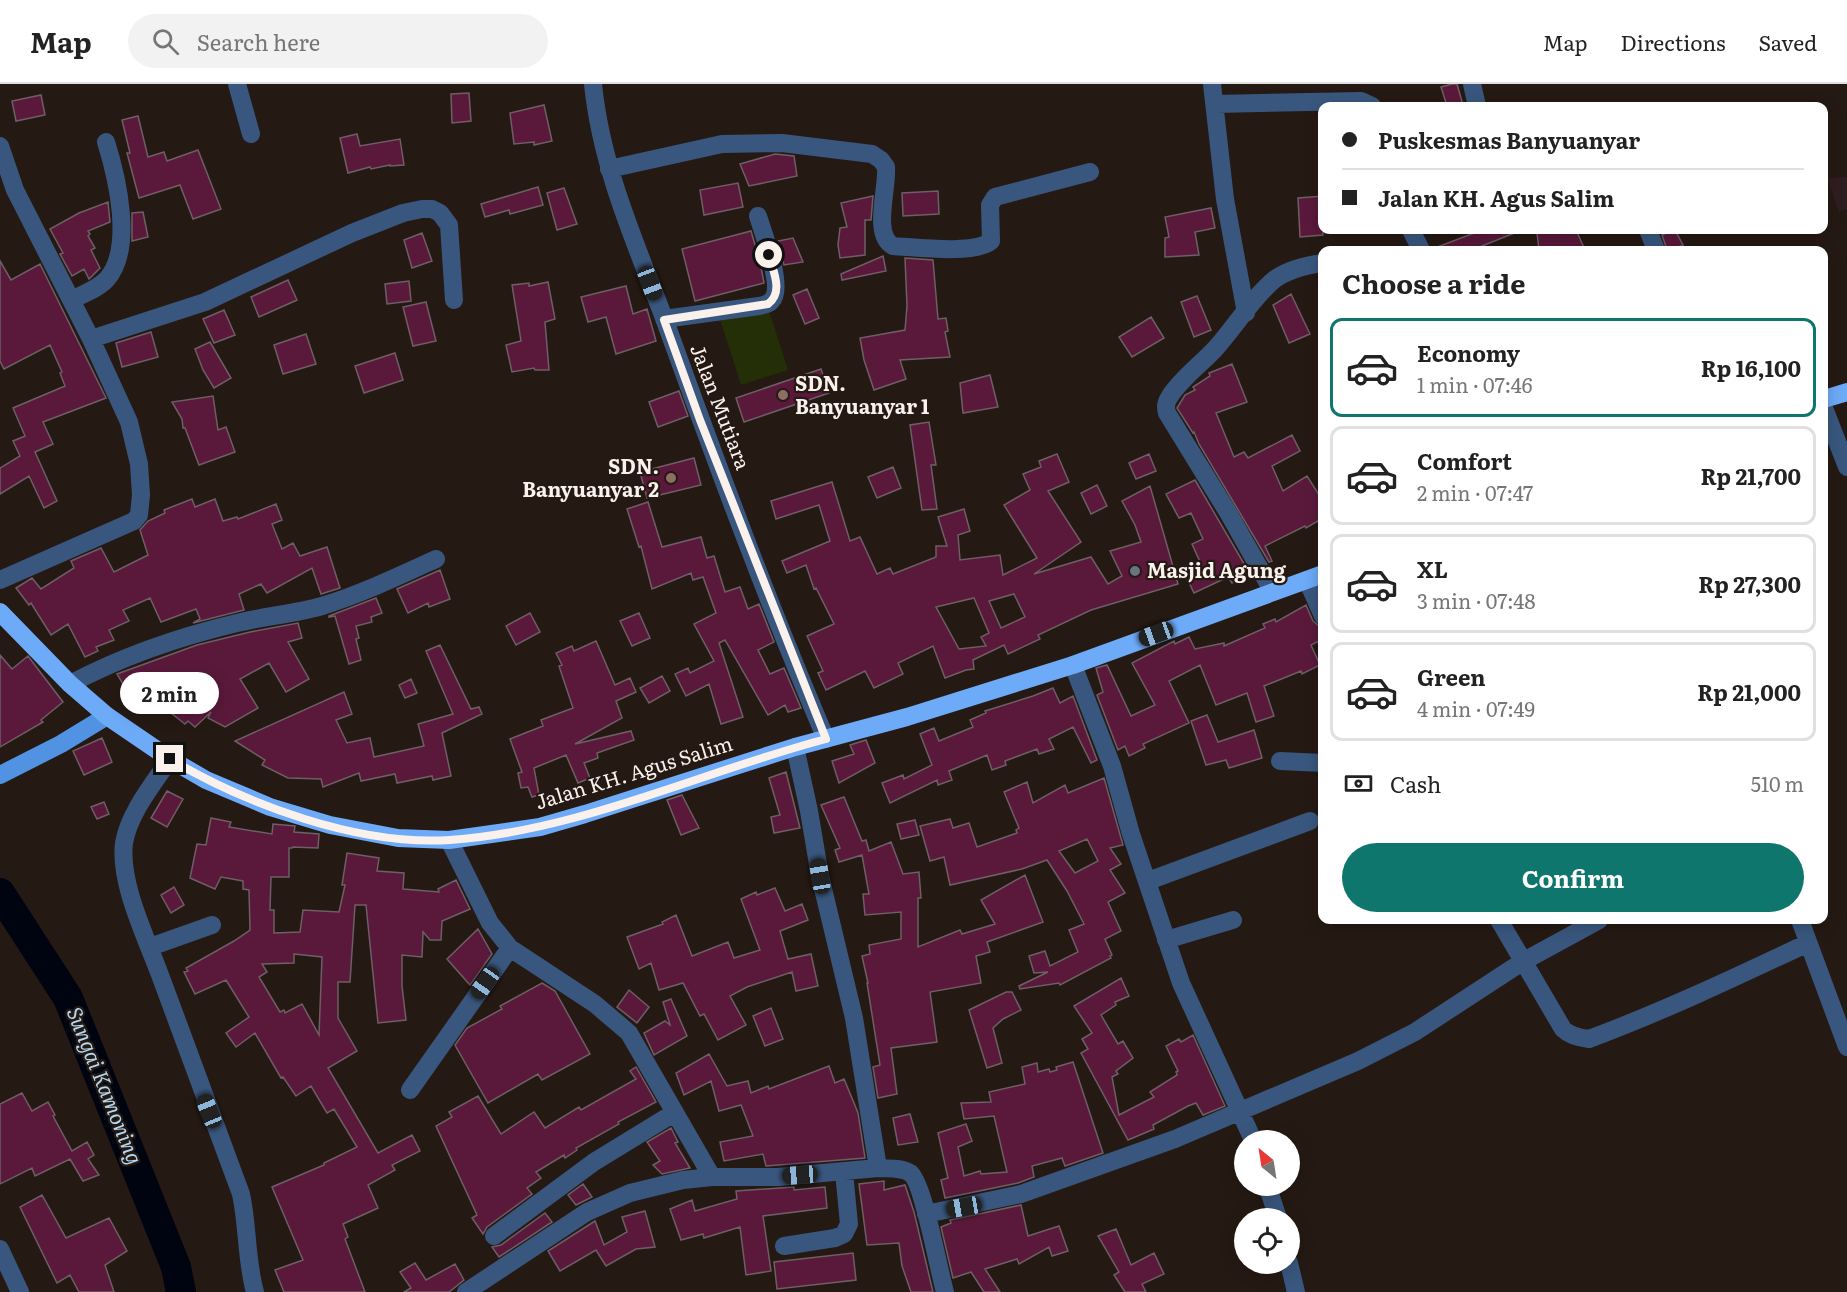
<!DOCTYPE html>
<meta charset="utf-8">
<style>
:root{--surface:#fff;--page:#f2f2f2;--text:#222;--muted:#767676;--line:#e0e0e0;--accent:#0f766e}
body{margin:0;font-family:Literata,serif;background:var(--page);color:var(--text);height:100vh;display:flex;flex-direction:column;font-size:22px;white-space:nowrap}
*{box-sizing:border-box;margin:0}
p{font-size:20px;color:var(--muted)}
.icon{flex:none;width:33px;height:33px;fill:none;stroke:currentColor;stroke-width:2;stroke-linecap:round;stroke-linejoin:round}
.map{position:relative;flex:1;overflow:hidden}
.drawer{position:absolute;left:1318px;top:162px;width:510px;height:678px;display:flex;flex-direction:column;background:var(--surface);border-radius:12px;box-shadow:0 3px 15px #0003}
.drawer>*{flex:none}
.guide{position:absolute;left:1318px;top:18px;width:510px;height:132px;border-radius:12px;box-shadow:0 3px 15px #0003;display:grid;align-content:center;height:132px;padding:0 24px;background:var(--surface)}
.needle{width:39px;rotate:330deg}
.buttons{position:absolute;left:1234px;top:1046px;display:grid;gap:12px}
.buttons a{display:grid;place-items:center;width:66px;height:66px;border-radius:50%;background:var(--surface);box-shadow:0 3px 15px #0003;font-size:30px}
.end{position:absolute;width:27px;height:27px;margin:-14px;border:8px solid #faf1ed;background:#111;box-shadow:0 0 0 3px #111}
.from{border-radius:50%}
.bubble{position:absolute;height:42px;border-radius:21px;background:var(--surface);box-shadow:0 3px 15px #0003;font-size:20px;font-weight:700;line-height:42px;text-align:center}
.car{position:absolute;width:18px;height:36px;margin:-18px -9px;border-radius:8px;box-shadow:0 0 4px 2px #0007;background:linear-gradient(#222 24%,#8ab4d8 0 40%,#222 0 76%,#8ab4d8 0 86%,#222 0)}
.guide b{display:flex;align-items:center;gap:21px;height:57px;font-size:22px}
.guide b+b{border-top:2px solid var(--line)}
.guide i{width:15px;height:15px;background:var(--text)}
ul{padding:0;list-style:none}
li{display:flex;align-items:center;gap:18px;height:99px;margin:0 12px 9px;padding:0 12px;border:3px solid var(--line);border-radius:12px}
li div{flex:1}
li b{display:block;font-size:22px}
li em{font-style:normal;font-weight:700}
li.selected{border-color:var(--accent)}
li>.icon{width:54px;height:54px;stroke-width:1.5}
h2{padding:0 24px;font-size:27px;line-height:72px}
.pay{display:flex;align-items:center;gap:15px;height:66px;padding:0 24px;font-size:22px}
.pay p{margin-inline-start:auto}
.cta{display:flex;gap:12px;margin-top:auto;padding:12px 24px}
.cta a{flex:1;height:69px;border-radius:36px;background:var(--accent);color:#fff;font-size:24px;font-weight:700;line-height:69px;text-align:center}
header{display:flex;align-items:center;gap:36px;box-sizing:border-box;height:84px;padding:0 30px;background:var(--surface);border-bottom:2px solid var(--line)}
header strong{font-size:28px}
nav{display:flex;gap:33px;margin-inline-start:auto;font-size:21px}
.search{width:420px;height:54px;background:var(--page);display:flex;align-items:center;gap:15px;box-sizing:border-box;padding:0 21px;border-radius:33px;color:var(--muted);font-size:22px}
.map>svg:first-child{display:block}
.medical{fill:#301d21}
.green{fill:#242e07}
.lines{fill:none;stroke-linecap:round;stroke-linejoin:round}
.river{stroke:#000410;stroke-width:30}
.building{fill:#5a193b;stroke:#6e5e65;stroke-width:1.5;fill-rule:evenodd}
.minor{stroke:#39577e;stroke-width:18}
.major{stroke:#5192e3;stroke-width:18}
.highway{stroke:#6daaf8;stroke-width:18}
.route{stroke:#faf1ed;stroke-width:8}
.education-dot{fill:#8d6e63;stroke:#251913;stroke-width:2}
.worship-dot{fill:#6b7280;stroke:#251913;stroke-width:2}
.labels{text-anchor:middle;stroke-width:4.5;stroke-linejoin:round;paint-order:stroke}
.poi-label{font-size:20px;font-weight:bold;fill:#faf1ed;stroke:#251913;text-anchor:start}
.street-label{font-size:20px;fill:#faf1ed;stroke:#251913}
.water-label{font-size:21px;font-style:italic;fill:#b3d7f2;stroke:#251913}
</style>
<header>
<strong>Map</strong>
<div class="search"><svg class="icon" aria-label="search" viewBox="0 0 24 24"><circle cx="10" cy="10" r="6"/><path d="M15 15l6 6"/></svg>Search here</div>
<nav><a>Map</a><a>Directions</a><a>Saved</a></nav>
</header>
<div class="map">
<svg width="1847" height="1208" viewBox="0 0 1847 1208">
<rect width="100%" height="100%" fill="#251913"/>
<path class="medical" d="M1847 93V125L1839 128 1827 94Z"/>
<path class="green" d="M765 214 788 286 741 301 718 229Z"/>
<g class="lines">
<path class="river" d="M0 809 68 914 176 1183 181 1208"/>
</g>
<path class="building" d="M1452 0H1457L1463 21 1447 22 1441 3Z
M469 9 471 37 452 39 451 10Z
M41 11 45 31 16 37 12 17Z
M544 21 552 57 534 61V58L514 60 510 29Z
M138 32 148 73 164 68 167 77 198 66 221 125 193 135 180 101 139 114 127 69H130L122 36Z
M357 50 360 62 400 55 404 81 390 82V81L371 85 370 83 348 89 340 54Z
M775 70 794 72 797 92 749 102 740 80Z
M738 99 743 123 704 131 700 106Z
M538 103 543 121 510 130 509 126 485 133 481 120Z
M564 104 577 140 557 146 547 109Z
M938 107 939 130 903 132 902 109Z
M873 112 871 136H865V171L840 174 838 161 840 144 847 143 841 119Z
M1323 112V151L1300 153 1298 114Z
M108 118 110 138 88 147 90 150 88 152 95 164 91 166 100 184 89 195 84 185 72 192 60 170 63 169 50 145 79 129Z
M1211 124 1215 144 1195 148 1199 171 1165 173V154L1169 153 1165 133Z
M143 128 148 153 132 157V129Z
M1482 146H1522L1472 166H1432V165Z
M1544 146H1576L1585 166H1539L1537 149Z
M1673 146H1675L1683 161 1672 166H1667L1662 151Z
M751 147 760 178 764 199 695 217 682 165Z
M422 149 432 177 412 184 404 156Z
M793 154 803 178 784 181 778 157Z
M883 172 886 187 842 196 841 190Z
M905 174 933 176 938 235 946 234 948 247 945 248 950 273 900 276 906 295 874 306 864 276 860 254 905 246 907 222Z
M0 177 11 196 40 180 106 314 43 338 53 360 35 368 57 417 44 424 29 392 0 410V384L20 372 13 357 25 352 13 324 65 302 60 289 62 288 50 261 4 285 0 277Z
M288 196 297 216 259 233 251 213Z
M409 197 411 217 387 220 385 200Z
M548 198 555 235 545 238 549 286H535L534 284 512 288 506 261 521 257 512 201 529 199V202Z
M626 202 633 230 647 225 656 257 616 270 606 233 588 238 581 213Z
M807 205 819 234 805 240 793 211Z
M1291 210 1310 250 1289 259 1273 221Z
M1197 212 1211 246 1194 253 1181 218Z
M426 218 436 257 413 262 403 223Z
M224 226 235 251 214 259 203 235Z
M1151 233 1164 254 1132 273 1119 253Z
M151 248 158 273 122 283 116 259Z
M306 250 316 280 283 290 274 261Z
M210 258 231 294 214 304 203 286 195 265Z
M395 269 403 296 364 309 355 282Z
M1232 280 1247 318 1216 329 1234 373 1244 368 1248 374 1292 351 1300 367 1272 382 1283 407 1307 392 1323 417V434L1306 444 1305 442 1265 462 1272 477 1269 478 1199 360 1194 348 1193 349 1177 324 1185 311 1195 306 1193 303 1210 292 1209 289Z
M821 285 829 309 744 338 736 314Z
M990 291 998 323 963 329 960 299Z
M679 307 688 332 658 343 649 318Z
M213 312 218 346 226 343 235 368 199 381 185 344H183L182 335 172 318Z
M929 338 936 381H931L937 425 922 426 910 341Z
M1057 370 1069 398 1048 407 1081 458 1034 490 1091 473 1108 500 1122 492 1110 467 1141 458 1135 441 1122 417 1150 402 1178 500 1091 526 1038 551 1040 555 1008 570 1004 561 973 576 974 585 966 586 945 594 933 562 898 579 903 590 874 604 865 587 826 606 818 589 823 587 807 552 834 540 816 504 814 505 806 481 787 489 782 477 830 457 819 421 776 435 771 417 832 398 850 457 860 453 877 490 890 484 893 490 936 473V462H947L938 433 964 425 970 447 958 451 960 476 1000 471 1003 491 1037 474 1004 421 1030 406 1023 390 1041 383 1039 377ZM1014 510 1025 533 1001 544 989 517ZM974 514 989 549 981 553 986 562 959 565 936 523Z
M1149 370 1156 387 1136 395 1129 379Z
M694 374 701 401 647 414 640 388Z
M893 383 901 404 877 414 868 393Z
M1195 396 1250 490 1232 499 1228 493 1194 509 1184 488 1201 480 1192 460 1203 455 1191 429 1179 434 1166 410Z
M1097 401 1107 422 1091 430 1081 409Z
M192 415 195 423 215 415 223 437 237 433 238 435 276 420 282 436 272 440 282 465 293 459 300 472 327 463 340 504 321 510 312 484 267 509 261 500 239 510 244 526 193 539 200 535 196 525 161 538 150 514 123 526 129 537 109 546 114 556 96 563 98 567 85 573 68 540 51 551 31 519 29 521 16 504 32 494 41 505 74 484 71 477 101 464 114 488 148 471 140 446 148 437 165 429 164 426Z
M648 418 662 463 701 453 707 474 714 472 725 508 740 503 748 525 759 520 774 558 758 566 770 590 784 584 801 624 788 628 785 621 768 631 725 556 719 559 743 633 721 640 709 600 686 612 675 590 688 584 690 589 714 577 694 540 716 529 703 493 693 496 691 489 652 505 641 462 639 463 627 425Z
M440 486 450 515 429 523 428 519 408 529 397 505Z
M376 514 382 529 371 533 372 538 356 542 359 554 356 555 361 576 349 580 335 532 329 533V532Z
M1306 521 1313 537 1319 542 1323 550V555L1311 561 1320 581 1302 590 1301 587 1264 602 1274 632 1256 638 1247 609 1216 621 1200 581 1169 597 1189 639 1143 660 1145 664 1129 672 1125 662 1118 666 1097 611 1103 608 1096 584 1107 581 1131 632 1155 621 1132 579 1174 557 1175 560 1189 553 1195 565 1224 559V562L1265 544 1263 540 1275 535 1276 538Z
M530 529 540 548 516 561 506 542Z
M639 529 650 554 632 562 620 537Z
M298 539 302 554 288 558 309 595 286 608 269 579 240 595 258 624 225 643 208 634 211 628 195 643 188 637 185 640 171 629 152 611 150 612 139 594 124 602 117 590 197 561 250 548Z
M596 557 615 601 630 594 636 608 616 617 622 634 575 660 631 647 634 656 597 669 598 674 584 679 590 694 578 699 566 671 534 684 539 711 532 713 528 703 521 704 518 689 522 688 510 655 543 642 541 636 573 624 559 582 562 581 556 569 572 562 574 567Z
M440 561 471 625 479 623 482 630 442 649 451 692 433 696 432 692 397 699 395 690 361 697 359 689 323 703 321 695 288 694 262 681 265 676 235 657 344 608 352 630 336 636 347 659 370 654 374 673 424 662 418 640 453 630 426 567Z
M0 571 12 585 28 572 63 618 41 636 43 638 0 663Z
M662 592 670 607 649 619 640 604Z
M411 595 417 609 405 614 399 601Z
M1053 604 1060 619 1073 612 1097 676 1091 679 1073 643 1049 655 1054 665 1039 670 1037 665 1005 677 1006 681 992 686 987 671 949 687 952 696 938 701 937 696 890 719 882 699 903 691 904 695 932 681 920 650 934 644 939 657 973 643 970 636 986 629 985 627 1033 612Z
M1207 631 1218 658 1254 646 1262 674 1229 684 1226 676 1206 681 1191 637Z
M102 654 112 678 84 691 73 667Z
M866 656 875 679 839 699 832 677 854 670 850 661Z
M786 688 800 744 774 749 771 733 780 731 769 694Z
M1104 694 1123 761 1110 764 1121 780 1110 786 1125 809 1108 818 1121 847 1105 855 1112 871 1110 872 1111 874 1060 901 1059 899 1020 905 1019 902 1048 888 1034 889 1029 872 1045 867 1050 882 1078 868 1069 846 1084 840 1067 807 1047 776 1022 785 950 801 944 773 930 777 920 742 950 735 953 744 969 739 977 763 1017 749 1016 746 1019 744 1004 708 1027 698 1033 719 1065 701 1068 709ZM1087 755 1098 777 1075 789 1059 767Z
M167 707 183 715 167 743 151 734Z
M682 711 699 744 681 751 667 716Z
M844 713 862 757 866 756 869 767 891 758 903 790 919 788 921 814H918V863L960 846 962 850 995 840 981 816 1025 791 1043 838 987 858 990 868 976 872 981 899 930 908 937 958 891 964 897 1010 878 1014 873 983 880 981 867 899H868L862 872 870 870 869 861 901 855V828L865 831 863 810H869L862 771 839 778 835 766 840 764 821 721Z
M104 718 109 730 97 735 91 723Z
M211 734 231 738 229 743 272 750 273 740 295 742 294 748 319 750 318 764 293 763 292 764H289V793H271L270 826H274V849L300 848 303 826 339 828 345 801H342L347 769 379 774 377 787 404 789 403 805 439 808 438 805 456 796 470 825 442 837 441 856H430L423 848 422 873 402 871V902L406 936 378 939 366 821H355L350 898H338V934L357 967 328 984 378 1069 412 1051 420 1067 392 1081 395 1086 368 1101 378 1124 343 1140 348 1153 345 1155 365 1208H284L275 1186 303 1176 272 1103 324 1081V1079L357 1063 334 1025 327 1029 311 1002 296 1012 283 993 281 994 255 949 236 963 226 949 249 933 226 896 195 910 184 888 188 887 186 884 234 857 250 846 249 806 243 805V797L221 793 215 805 190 794 197 760 206 761ZM294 870 322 873 319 951 302 920 285 929 284 926 280 928 259 893 267 888 262 880 294 879Z
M915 736 919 751 901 755 897 740Z
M174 803 184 821 171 829 161 811Z
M775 804 785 827 802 820 808 836 780 847 788 875 811 870 818 902 796 907 792 888 747 903 730 912 746 941 718 956 704 930 700 932 683 899 659 906 651 879 639 885 627 853 663 840 662 838 676 831 692 872 728 858 734 874 760 866 741 815 756 808 757 811Z
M478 845 492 870 470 901 447 875Z
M1121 894 1129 912 1115 918 1116 921 1101 931 1118 960 1123 957 1133 974 1116 987 1118 990 1112 993 1119 1031 1154 1013 1150 1008 1177 991 1176 988 1178 987 1166 962 1179 955 1181 958 1193 951 1225 1022 1203 1031 1196 1019 1188 1022 1153 1041 1154 1045 1128 1056 1081 969 1088 965 1082 955 1092 949 1074 922Z
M542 899 555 907 590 970 542 996 538 990 488 1019 455 961 467 944 502 925 500 922Z
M629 906 649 923 637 939 617 923Z
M1006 908H1012L1021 926 1003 935 993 944 1002 979 987 984 969 926Z
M671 915 687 952 654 971 644 949 665 937 670 941 663 918Z
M771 924 783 955 765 962 753 932Z
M709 970 727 1002 748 997 751 1009 768 1002 769 1005 829 982 835 999 844 995 854 1019 858 1029 865 1074 766 1082 763 1070 724 1077 720 1058 753 1052 741 1021 719 1027 711 997 684 1011 676 989Z
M1073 978 1103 1069 1065 1082 1062 1074 1032 1082 1034 1093 1018 1099 945 1114 941 1096 948 1094 938 1049 966 1040 972 1057 958 1063 964 1092 980 1087 981 1090 1007 1088 994 1032 964 1035 961 1019 991 1018 989 1008 1025 1000 1022 983 1037 979 1038 988 1049 985 1050 988 1057 986 1056 983Z
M636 983 656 1018 618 1038 619 1040 576 1064 577 1066 565 1074 564 1071 536 1088 541 1094 527 1104 532 1110 487 1143 483 1150 472 1134 477 1131 436 1042 452 1033 449 1028 478 1012 501 1050 534 1028 545 1044 579 1023 581 1026 636 995 630 987Z
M22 1009 32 1027 48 1018 55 1031 53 1032 72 1067 87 1058 94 1071 88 1075 99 1091 83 1097 70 1075 35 1092 32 1084 0 1100V1020Z
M910 1030 918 1058 898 1061 893 1034Z
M671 1044 678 1058 675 1059 690 1084 662 1090 653 1081 660 1077 647 1058Z
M884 1097V1106L905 1101 914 1128 933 1208H911L902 1182 899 1159 867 1161 859 1100Z
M583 1100 592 1113 576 1121 568 1111Z
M794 1103V1106L825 1103 827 1124 763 1132 771 1187 746 1191 740 1143 704 1154 703 1150 681 1156 670 1125 692 1116 695 1127 737 1115 736 1107Z
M42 1111 66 1154 109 1134 127 1167 105 1181 114 1208H79L70 1191 57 1199 20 1123Z
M1021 1121 1028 1152 1059 1142 1068 1167 1052 1172 1049 1163 1019 1180 1017 1175 985 1185 1000 1208H984L971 1188 953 1194 941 1143 951 1139 950 1136Z
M645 1127 655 1163 636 1165 606 1182 596 1166 560 1187 548 1167 595 1137 604 1161 627 1148 622 1133Z
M545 1129 552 1138 499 1173 492 1163 501 1161Z
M1116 1145 1131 1181 1154 1169 1164 1190 1142 1200 1146 1208H1125L1114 1191 1119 1188 1098 1152Z
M853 1169 856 1196 777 1205 774 1178Z
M415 1179 426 1196 455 1180 464 1196 449 1208H404L411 1204 400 1188Z"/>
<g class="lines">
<path class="minor" d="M237 0 251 50
M593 0C601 82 635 158 664 234 715 375 767 517 826 655
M1212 0 1225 115 1246 229
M1472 0 1477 22
M1215 20 1361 17 1372 22
M0 62 15 106 91 255 129 338 139 380 141 411 139 431 134 437 0 496
M609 85 722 60 782 59 872 70 881 76 886 83C888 104 872 151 893 162 915 163 974 171 991 157L990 121 995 113 1090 88
M1411 146 1421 166
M1648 146 1656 166
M71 216C83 210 98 205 107 195 134 164 117 93 106 58
M664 235 759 222C764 221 769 220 772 216 784 203 763 149 758 132
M91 255 205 218 352 149 403 129 422 125H432L440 129 449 141 454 216
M1824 324 1847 383
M1307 496 1323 532
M1273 508 1229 430 1167 329C1165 322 1166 318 1170 312 1182 294 1200 281 1215 265 1234 244 1254 212 1275 195 1288 186 1308 181 1323 179
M1073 581 1112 682 1131 750 1181 899 1253 1056
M70 600C123 572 178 553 237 539 265 532 294 530 322 522 361 510 399 492 436 475
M795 663 809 727 820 792 854 934 878 1084C887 1085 901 1083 910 1089 923 1097 939 1188 945 1208
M170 675C153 700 129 729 124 759 119 799 146 853 160 891 187 964 214 1036 241 1110 248 1142 246 1176 255 1208
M1280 677 1323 679
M449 756 490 839 510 864 595 920 629 949 712 1093
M1148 797 1310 737
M1499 836 1563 945C1570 952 1580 954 1589 955 1664 927 1736 893 1808 859
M1800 836 1847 963
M1166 856 1233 836
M150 863 212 841
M410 1006 510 864
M1267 1101 1278 1134
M926 1130 1021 1110 1175 1055 1358 977 1415 948 1522 878 1599 836
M494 1152 594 1078 674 1029
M784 1162 835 1154 844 1150 849 1140 844 1088
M0 1165 20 1208
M1289 1179 1296 1208
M466 1208 587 1128 630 1109 683 1096 712 1093H778L878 1084"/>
<path class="major" d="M0 691 61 660 107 632"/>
<path class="highway" d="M1824 315 1847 308
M0 528 70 600 107 632 170 675 206 696 270 723 330 741 398 754 449 756 540 743 585 730 795 663 907 633 1073 581 1323 490"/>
</g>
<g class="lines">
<path class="route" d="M170 675C248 721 358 762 450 756 579 747 701 688 826 655L700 336 664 236 768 220C784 208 773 187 769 171"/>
</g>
<g class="education-dot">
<circle cx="783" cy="311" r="6"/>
<circle cx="671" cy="394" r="6"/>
</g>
<circle class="worship-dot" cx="1135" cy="487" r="6"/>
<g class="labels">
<g class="poi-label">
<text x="795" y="307">SDN.<tspan x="795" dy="23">Banyuanyar 1</tspan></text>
<text x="659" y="390" text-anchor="end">SDN.<tspan x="659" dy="23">Banyuanyar 2</tspan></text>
<text x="1147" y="494">Masjid Agung</text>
</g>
<g class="street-label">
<text transform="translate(720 323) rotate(69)" y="7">Jalan Mutiara</text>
<text transform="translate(634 689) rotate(-17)" y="7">Jalan KH. Agus Salim</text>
</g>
<g class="water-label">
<text transform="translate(104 1002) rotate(68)" y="7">Sungai Kamoning</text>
</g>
</g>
</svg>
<div class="buttons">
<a><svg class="needle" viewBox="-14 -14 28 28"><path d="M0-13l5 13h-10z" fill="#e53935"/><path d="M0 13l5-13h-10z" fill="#767676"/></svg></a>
<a><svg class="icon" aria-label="locate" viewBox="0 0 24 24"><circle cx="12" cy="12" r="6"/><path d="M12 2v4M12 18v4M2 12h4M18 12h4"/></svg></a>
</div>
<i class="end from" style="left:769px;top:171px"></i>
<i class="end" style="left:170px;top:675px"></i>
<div class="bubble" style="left:120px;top:588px;width:99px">2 min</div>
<i class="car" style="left:650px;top:199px;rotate:159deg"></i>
<i class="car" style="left:1156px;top:550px;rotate:250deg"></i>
<i class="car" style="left:820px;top:792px;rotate:351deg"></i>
<i class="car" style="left:485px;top:899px;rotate:215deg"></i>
<i class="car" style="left:209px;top:1027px;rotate:338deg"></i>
<i class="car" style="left:800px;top:1091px;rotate:266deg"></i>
<i class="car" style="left:964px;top:1123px;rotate:260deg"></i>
<div class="guide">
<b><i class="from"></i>Puskesmas Banyuanyar</b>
<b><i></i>Jalan KH. Agus Salim</b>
</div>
<section class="drawer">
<h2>Choose a ride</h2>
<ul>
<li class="selected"><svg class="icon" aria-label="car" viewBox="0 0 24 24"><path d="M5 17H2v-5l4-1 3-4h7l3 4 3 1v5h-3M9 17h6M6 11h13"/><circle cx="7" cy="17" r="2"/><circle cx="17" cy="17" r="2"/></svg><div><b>Economy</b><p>1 min · 07:46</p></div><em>Rp 16,100</em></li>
<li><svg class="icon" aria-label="car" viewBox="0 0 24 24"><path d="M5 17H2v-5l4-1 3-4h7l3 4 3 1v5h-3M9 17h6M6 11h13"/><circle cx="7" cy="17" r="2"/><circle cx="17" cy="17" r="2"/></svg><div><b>Comfort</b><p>2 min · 07:47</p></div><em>Rp 21,700</em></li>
<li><svg class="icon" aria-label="car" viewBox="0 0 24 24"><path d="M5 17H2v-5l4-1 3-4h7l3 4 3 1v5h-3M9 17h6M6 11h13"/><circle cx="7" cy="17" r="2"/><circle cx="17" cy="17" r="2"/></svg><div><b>XL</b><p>3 min · 07:48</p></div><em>Rp 27,300</em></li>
<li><svg class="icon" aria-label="car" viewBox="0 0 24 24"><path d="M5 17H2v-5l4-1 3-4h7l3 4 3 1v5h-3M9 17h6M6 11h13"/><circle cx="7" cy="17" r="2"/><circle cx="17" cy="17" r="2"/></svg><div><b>Green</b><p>4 min · 07:49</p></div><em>Rp 21,000</em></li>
</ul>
<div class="pay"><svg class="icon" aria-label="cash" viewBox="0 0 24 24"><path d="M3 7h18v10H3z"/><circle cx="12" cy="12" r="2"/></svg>Cash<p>510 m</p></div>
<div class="cta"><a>Confirm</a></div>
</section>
</div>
